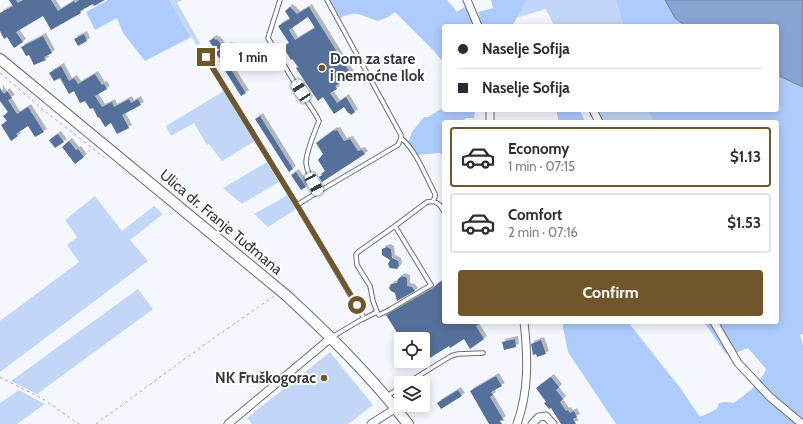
<!DOCTYPE html>
<meta charset="utf-8">
<style>
:root{--surface:#fff;--page:#f2f2f3;--text:#2b2b33;--muted:#7c7c81;--line:#e1e1e2;--accent:#705628}
body{margin:0;font-family:Cabin,sans-serif;background:var(--page);color:var(--text);height:100vh;display:flex;flex-direction:column;font-size:15px;white-space:nowrap}
*{box-sizing:border-box;margin:0}
p{font-size:13px;color:var(--muted)}
.icon{flex:none;width:22px;height:22px;fill:none;stroke:currentColor;stroke-width:2;stroke-linecap:round;stroke-linejoin:round}
.map{position:relative;flex:1;overflow:hidden}
.details{position:absolute;left:442px;top:120px;width:337px;height:204px;display:flex;flex-direction:column;background:var(--surface);border-radius:4px;box-shadow:0 2px 10px #0003}
.details>*{flex:none}
.banner{position:absolute;left:442px;top:24px;width:337px;height:88px;border-radius:4px;box-shadow:0 2px 10px #0003;display:grid;align-content:center;height:88px;padding:0 16px;background:var(--surface)}
.controls{position:absolute;left:394px;top:332px;display:grid;gap:8px}
.controls a{display:grid;place-items:center;width:36px;height:36px;border-radius:4px;background:var(--surface);box-shadow:0 2px 10px #0003;font-size:20px}
.end{position:absolute;width:18px;height:18px;margin:-9px;border:5px solid #705628;background:#fff;box-shadow:0 0 0 2px #fff}
.from{border-radius:50%}
.bubble{position:absolute;height:28px;border-radius:4px;background:var(--surface);box-shadow:0 2px 10px #0003;font-size:13px;font-weight:700;line-height:28px;text-align:center}
.car{position:absolute;width:12px;height:24px;margin:-12px -6px;border-radius:5px;box-shadow:0 0 3px 1px #0007;background:linear-gradient(#fff 24%,#345 0 40%,#fff 0 76%,#345 0 86%,#fff 0)}
.banner b{display:flex;align-items:center;gap:14px;height:38px;font-size:15px}
.banner b+b{border-top:1px solid var(--line)}
.banner i{width:10px;height:10px;background:var(--text)}
ul{padding:7px 0 0;list-style:none}
li{display:flex;align-items:center;gap:12px;height:60px;margin:0 8px 6px;padding:0 8px;border:2px solid var(--line);border-radius:4px}
li div{flex:1}
li b{display:block;font-size:15px}
li em{font-style:normal;font-weight:700}
li.on{border-color:var(--accent)}
li>.icon{width:36px;height:36px;stroke-width:1.5}
.button{display:flex;gap:8px;margin-top:auto;padding:8px 16px}
.button a{flex:1;height:46px;border-radius:4px;background:var(--accent);color:#fff;font-size:16px;font-weight:700;line-height:46px;text-align:center}
.map>svg:first-child{display:block}
.green{fill:#c2d6f8}
.forest{fill:#adcbfc}
.water{fill:#87a4d3;stroke:#6e83a4}
.building{fill:#546f9b;fill-rule:evenodd;filter:url(#shadow)}
.lines{fill:none;stroke-linecap:round;stroke-linejoin:round}
.lane-casing{stroke:#6a6e73;stroke-width:5.5}
.street-casing{stroke:#6a6e73;stroke-width:9}
.secondary-casing{stroke:#6a6e73;stroke-width:12}
.path{stroke:#a6aaae;stroke-width:1;stroke-dasharray:3 3;stroke-linecap:butt}
.lane{stroke:#fff;stroke-width:3.5}
.street{stroke:#fff;stroke-width:7}
.secondary{stroke:#fff;stroke-width:10}
.route{stroke:#705628;stroke-width:5}
.poi-dot{fill:#705628;stroke:#fff;stroke-width:1.5}
.labels{text-anchor:middle;stroke-width:4;stroke-linejoin:round;paint-order:stroke}
.poi-label{font-size:15px;font-weight:bold;fill:#343638;stroke:#fff;text-anchor:start}
.street-label{font-size:15px;fill:#343638;stroke:#fff}
</style>
<div class="map">
<svg width="803" height="424" viewBox="0 0 803 424">
<defs>
<filter id="shadow"><feDropShadow dx="3" dy="-3" stdDeviation="0" flood-color="#0004"/></filter>
</defs>
<rect width="100%" height="100%" fill="#f4f8fe"/>
<path class="green" d="M169 0H182L177 3 200 43 197 46Z
M527 0H616L623 26H554L546 9 516 18Z
M224 91 255 141 222 161 209 144 207 145 194 123 171 136 166 126Z
M595 110H648L653 122H601Z
M267 162 279 182 242 204 223 188Z
M288 195 296 209 268 227 254 214Z
M95 196 122 231 154 206 163 214 130 240 148 261 0 372V321L79 262 67 245 77 237 65 220Z
M138 289 153 309 37 394 11 381Z
M330 352 373 405 348 424H252L247 418Z
M19 390 45 404 17 424H0V403Z"/>
<path class="forest" d="M108 0H169L191 37 145 61 123 33 117 18 95 30 86 12Z
M330 0H447L457 12 464 7 467 10 475 26H444V63L433 50 395 12 388 17 378 21C361 16 358 9 340 18Z
M491 0H527L512 26H482L478 12 493 8Z
M616 0H665L675 18 685 26H623Z
M777 75 803 87V334L800 335 803 345V424H616L568 352 562 322H628L681 389 700 417 717 409 719 403 725 402 734 403C747 393 760 385 766 369L748 348 738 352 726 354 704 322H777V122H653L648 110H777Z
M444 107V110H475L474 118H466L461 122H444V158L440 153 416 155 408 144 412 132 424 117H428Z
M556 110H580L585 122H559Z"/>
<path class="water" d="M665 0H803V87L777 75V26H685L675 18Z"/>
<path class="building" d="M9 0H16L18 3 23 0H51L58 11 74 1 75 3 79 0H105L94 6 93 4 80 11 81 13 51 30 43 16 16 32 23 42 14 48 7 37 4 39 0 31V13L13 6Z
M290 7 297 14 309 7 352 76 335 86 337 89 330 93 337 103 346 97 355 112 351 115 349 113H348L344 107 334 114 323 97 318 101 296 68 298 67 292 59 291 60 283 47 289 43 278 26 290 19 285 11ZM308 17 315 28 295 40 289 30Z
M84 34 87 41 78 46 74 39Z
M43 36 52 53 44 57 46 60 34 65 29 55 26 56 21 47Z
M214 38 216 40 217 39 225 50 214 48 209 41Z
M227 45 267 53 266 59 226 50Z
M220 49 228 61 226 62 246 93 241 96 219 61 221 60 215 53Z
M61 66 69 81 74 78 78 84 95 74 102 85 104 84 107 89 95 96 102 107 112 102 114 107 129 99 131 103 138 99 141 105 122 115 129 128 117 134 111 123 105 127 99 117 98 118 93 108 90 109 85 101 80 103 74 91 69 94 60 78 54 81 49 73Z
M0 88 4 94 7 91 12 98 8 100 17 114 28 107 44 132 35 137 28 126 16 134 18 136 11 141 1 125 7 121 3 116 8 112 0 101Z
M260 116 293 169 289 172 255 119Z
M334 130 335 131 337 130 344 141 350 139 358 151 362 150 365 154 322 182 319 177 322 175 321 174 325 171 318 160 323 154 316 143Z
M58 134 64 142 55 148 49 140Z
M69 141 76 150 78 149 84 157 75 164 62 147Z
M296 172 306 187 301 190 291 175Z
M387 247 391 249 392 258 398 261 399 266 397 269 390 268 388 264 390 260 382 255V249Z
M402 276 407 278V286L412 287 415 291 397 301 395 293 391 291 389 288 391 284 397 283 398 279Z
M441 281 444 287V322H481L476 326 484 339 470 349 464 339 450 348 449 346 414 368 410 361H423V339H401L386 315 433 288Z
M515 339 516 347 504 350 502 342Z
M541 340 546 354 537 357 536 354 533 355 531 344Z
M496 376 502 386 491 392 493 395 490 397 503 419 500 421 502 424H489L470 391Z
M551 377 559 387 556 390 563 399 560 402 566 411 568 410 570 413 574 411 577 417 573 419 576 424H561L551 408 549 409 544 403 546 402 536 388Z
M458 390 462 396 441 409 437 403Z"/>
<g class="lines">
<defs>
<path id="lane" d="M280 0 268 38 293 80 316 115 319 121C315 131 306 152 306 163 307 173 313 183 318 192L398 145 401 138V135L327 0
M206 57 297 205 364 318 332 337
M401 138C416 150 426 177 435 194V197L433 201
M297 205 318 192
M377 312 373 301 370 286 357 265 356 255 358 252 395 226
M363 319 377 312 379 315 389 310 431 285 395 226 427 202C436 200 440 204 444 212
M407 383 451 356 458 354 483 353
M387 396 401 387"/>
<path id="street" d="M467 0 478 26
M490 110V122
M593 110 599 122
M714 322 738 363 770 397 802 424
M228 424 332 337
M371 424 396 408
M517 424C529 391 528 356 524 322
M532 424 539 417 546 416 553 424"/>
<path id="secondary" d="M0 59 287 296C330 336 372 377 408 424"/>
</defs>
<use href="#lane" class="lane-casing"/>
<use href="#street" class="street-casing"/>
<use href="#secondary" class="secondary-casing"/>
<path class="path" d="M0 73 46 112 105 158
M0 377 43 399 79 424
M96 424 204 345 274 296"/>
<use href="#lane" class="lane"/>
<use href="#street" class="street"/>
<use href="#secondary" class="secondary"/>
</g>
<g class="lines">
<path class="route" d="M206 57 297 205 357 305"/>
</g>
<g class="poi-dot">
<circle cx="322" cy="68" r="4"/>
<circle cx="324" cy="378" r="4"/>
</g>
<g class="labels">
<g class="poi-label">
<text x="330" y="64">Dom za stare<tspan x="330" dy="17">i nemoćne Ilok</tspan></text>
<text x="316" y="383" text-anchor="end">NK Fruškogorac</text>
</g>
<g class="street-label">
<text transform="translate(221 222) rotate(40)" y="5">Ulica dr. Franje Tuđmana</text>
</g>
</g>
</svg>
<div class="controls">
<a><svg class="icon" aria-label="locate" viewBox="0 0 24 24"><circle cx="12" cy="12" r="6"/><path d="M12 2v4M12 18v4M2 12h4M18 12h4"/></svg></a>
<a><svg class="icon" aria-label="layers" viewBox="0 0 24 24"><path d="M12 4l9 5-9 5-9-5zM3 14l9 5 9-5"/></svg></a>
</div>
<i class="end from" style="left:357px;top:305px"></i>
<i class="end" style="left:206px;top:57px"></i>
<div class="bubble" style="left:220px;top:43px;width:66px">1 min</div>
<i class="car" style="left:301px;top:91px;rotate:327deg"></i>
<i class="car" style="left:314px;top:184px;rotate:151deg"></i>
<div class="banner">
<b><i class="from"></i>Naselje Sofija</b>
<b><i></i>Naselje Sofija</b>
</div>
<section class="details">
<ul>
<li class="on"><svg class="icon" aria-label="car" viewBox="0 0 24 24"><path d="M5 17H2v-5l4-1 3-4h7l3 4 3 1v5h-3M9 17h6M6 11h13"/><circle cx="7" cy="17" r="2"/><circle cx="17" cy="17" r="2"/></svg><div><b>Economy</b><p>1 min · 07:15</p></div><em>$1.13</em></li>
<li><svg class="icon" aria-label="car" viewBox="0 0 24 24"><path d="M5 17H2v-5l4-1 3-4h7l3 4 3 1v5h-3M9 17h6M6 11h13"/><circle cx="7" cy="17" r="2"/><circle cx="17" cy="17" r="2"/></svg><div><b>Comfort</b><p>2 min · 07:16</p></div><em>$1.53</em></li>
</ul>
<div class="button"><a>Confirm</a></div>
</section>
</div>
